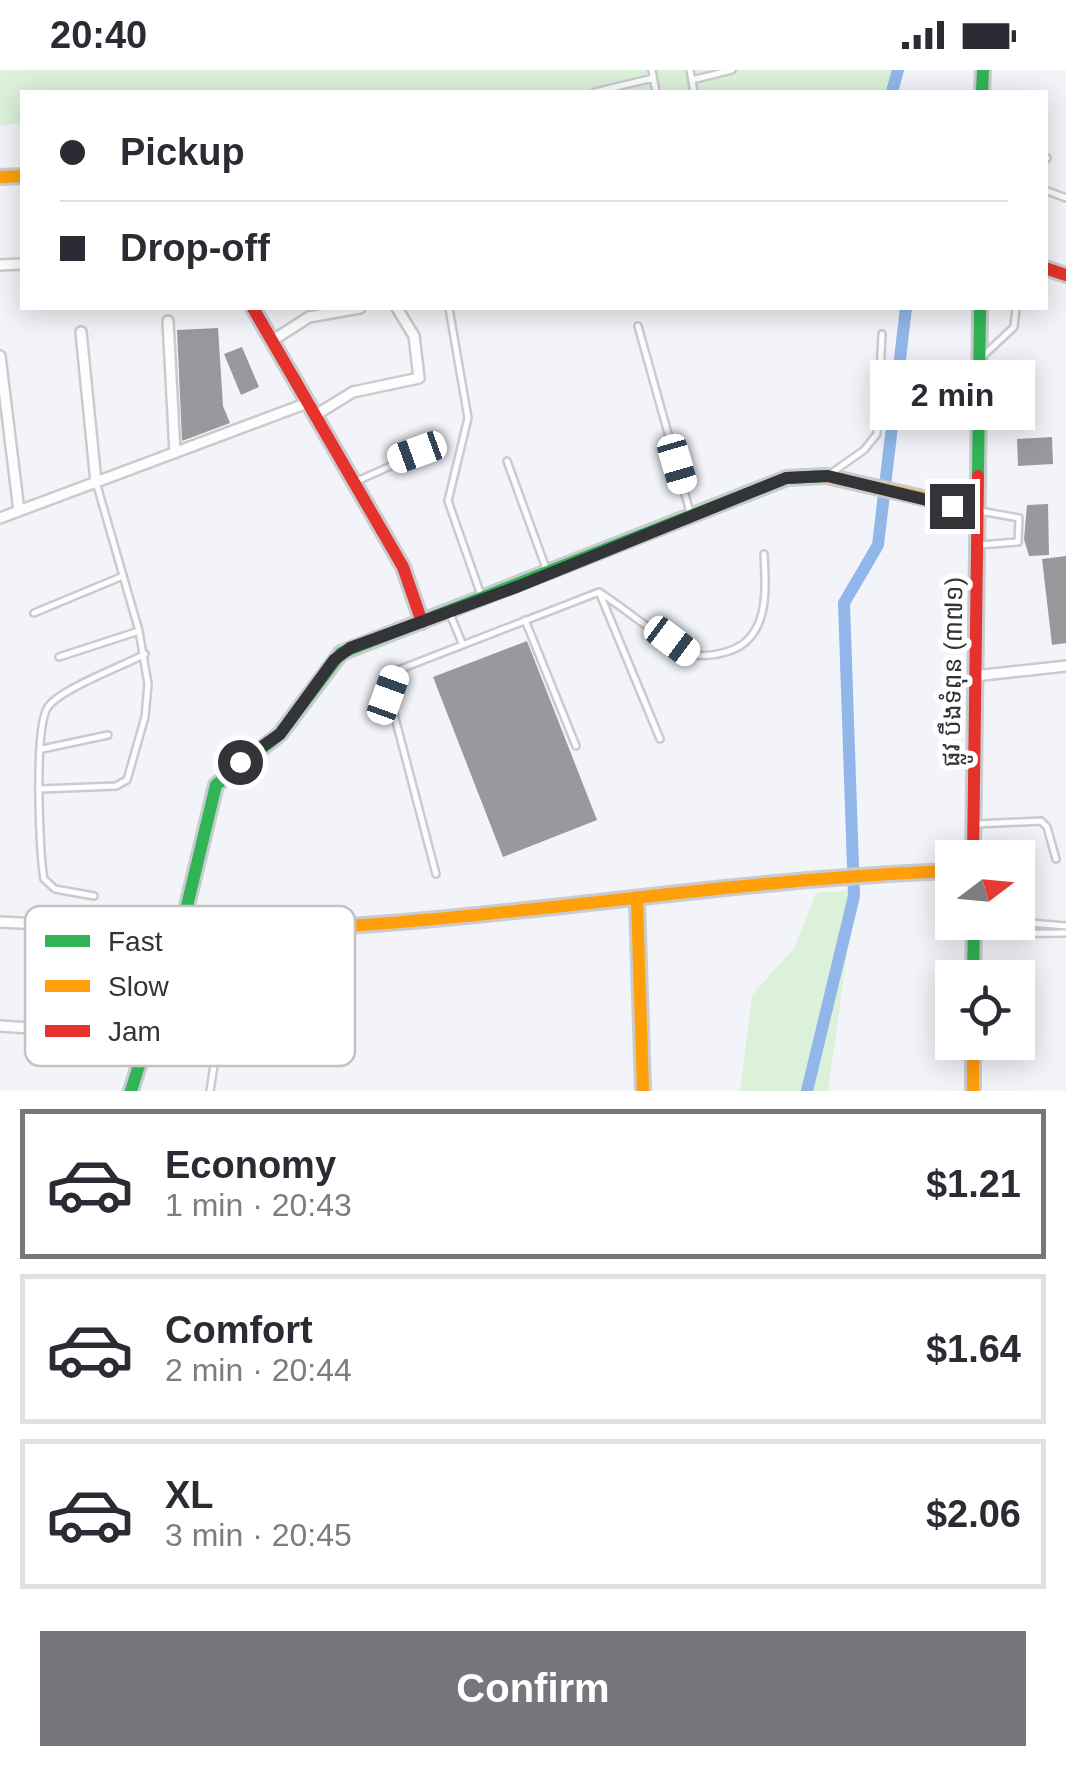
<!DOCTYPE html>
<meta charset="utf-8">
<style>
:root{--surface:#fff;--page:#f2f2f3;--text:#2b2b33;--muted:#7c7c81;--line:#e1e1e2;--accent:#76777c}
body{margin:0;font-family:Helvetica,"Noto Sans Khmer",sans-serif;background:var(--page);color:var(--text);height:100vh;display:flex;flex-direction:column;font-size:38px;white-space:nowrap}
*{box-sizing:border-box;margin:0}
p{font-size:32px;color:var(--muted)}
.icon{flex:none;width:55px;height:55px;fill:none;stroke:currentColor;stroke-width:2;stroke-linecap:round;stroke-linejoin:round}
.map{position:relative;height:1021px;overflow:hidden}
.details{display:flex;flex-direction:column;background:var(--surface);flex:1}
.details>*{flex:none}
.top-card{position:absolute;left:20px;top:20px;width:1028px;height:220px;border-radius:0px;box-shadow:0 5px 25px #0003;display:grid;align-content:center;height:220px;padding:0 40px;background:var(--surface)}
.needle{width:65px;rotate:74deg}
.tools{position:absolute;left:935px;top:770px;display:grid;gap:20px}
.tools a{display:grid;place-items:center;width:100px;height:100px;border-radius:0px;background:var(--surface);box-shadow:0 5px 25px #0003;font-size:50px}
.end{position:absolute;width:45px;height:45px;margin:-22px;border:12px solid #333438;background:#fff;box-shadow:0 0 0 5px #fff}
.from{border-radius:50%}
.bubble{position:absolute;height:70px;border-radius:0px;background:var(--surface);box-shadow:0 5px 25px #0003;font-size:32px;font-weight:700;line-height:70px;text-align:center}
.car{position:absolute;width:30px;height:60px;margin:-30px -15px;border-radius:12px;box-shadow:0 0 8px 2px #0007;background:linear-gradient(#fff 24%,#345 0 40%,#fff 0 76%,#345 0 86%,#fff 0)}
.top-card b{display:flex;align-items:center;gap:35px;height:95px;font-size:38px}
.top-card b+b{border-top:2px solid var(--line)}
.top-card i{width:25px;height:25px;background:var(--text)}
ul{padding:18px 0 0;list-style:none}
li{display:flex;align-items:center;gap:30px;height:150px;margin:0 20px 15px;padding:0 20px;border:5px solid var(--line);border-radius:0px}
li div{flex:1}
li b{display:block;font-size:38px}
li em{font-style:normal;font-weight:700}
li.on{border-color:var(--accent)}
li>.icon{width:90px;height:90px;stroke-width:1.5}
.primary-button{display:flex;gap:20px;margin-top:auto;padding:20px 40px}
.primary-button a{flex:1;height:115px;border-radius:0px;background:var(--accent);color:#fff;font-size:40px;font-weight:700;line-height:115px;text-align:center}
.status{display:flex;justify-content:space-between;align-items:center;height:70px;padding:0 50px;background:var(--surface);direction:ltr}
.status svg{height:28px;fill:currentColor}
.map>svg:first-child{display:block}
.green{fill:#dcf1da}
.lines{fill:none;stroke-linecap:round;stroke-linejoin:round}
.canal{stroke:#91b7ea;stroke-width:12}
.building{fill:#98999d}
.lane-casing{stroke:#cacbce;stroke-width:10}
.street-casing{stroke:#cacbce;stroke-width:14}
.fast-casing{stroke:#cacbce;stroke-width:18}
.slow-casing{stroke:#cacbce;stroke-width:18}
.jam-casing{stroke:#cacbce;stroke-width:18}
.lane{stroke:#fdfdfe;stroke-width:5}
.street{stroke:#fdfdfe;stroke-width:9}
.fast{stroke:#30b455;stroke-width:12}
.slow{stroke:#ff9f0a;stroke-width:12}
.jam{stroke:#e5322d;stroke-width:12}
.route{stroke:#333438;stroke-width:12}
.labels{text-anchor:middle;stroke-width:10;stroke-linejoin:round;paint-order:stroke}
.street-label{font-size:25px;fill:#333438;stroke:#fff}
.key{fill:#fff;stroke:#c2c2c3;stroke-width:2.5}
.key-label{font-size:28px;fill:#333438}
</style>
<div class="status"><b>20:40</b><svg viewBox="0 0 49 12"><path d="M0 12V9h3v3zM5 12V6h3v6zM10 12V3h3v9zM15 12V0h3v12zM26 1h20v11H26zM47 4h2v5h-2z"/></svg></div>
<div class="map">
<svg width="1066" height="1021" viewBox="0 0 1066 1021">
<rect width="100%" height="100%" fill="#f3f4f9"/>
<path class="green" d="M0 0H893L894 22H22V53L0 56Z
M856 820 828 1021H740L752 925 794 878 816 823Z"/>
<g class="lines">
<path class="canal" d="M892 22 898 0
M807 1021 854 826 844 533 878 475 906 238"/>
</g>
<path class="building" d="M218 258 223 336 230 353 182 371 177 260Z
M242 277 259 317 241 325 224 284Z
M1052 367 1053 394 1018 396 1017 369Z
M1048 434 1049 485 1029 486 1024 469 1027 435Z
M1066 486V573L1052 575 1042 489Z
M527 571 597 750 503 787 433 607Z"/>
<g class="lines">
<defs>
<path id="lane" d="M652 0 656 22
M690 0 694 22
M692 10 732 0
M595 22 653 8
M1045 90 1047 88
M1045 120 1066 128
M449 238 468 348 448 431 481 525
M638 256 690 442
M983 286 1014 257 1016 238
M507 391 547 501
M830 404 864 380 877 364 882 264
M357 411 438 375
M979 475 1018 472 1019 448 980 441
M600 524 660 669
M34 543 123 506
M450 544 462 573
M525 550 576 676
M59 587 139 561
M42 679 108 665
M40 719 116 716 127 710 145 647 148 614 139 561 96 412
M976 754 1041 751 1047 757 1056 789
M436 804 389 625 398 600 599 522C623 537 665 572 688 583 700 588 715 585 726 582 770 570 766 520 764 484
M94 826 55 819 44 809C39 783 34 656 48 637 60 619 123 596 145 584
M1018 852 1066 856
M974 864 1066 863
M210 1021 219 963 252 864"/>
<path id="street" d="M0 195 22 194
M168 251 175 383
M81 262 96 412
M273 270 309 247 360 238
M0 286 19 441
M317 344 353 322 419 308 414 266 397 238
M0 448 310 332
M974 606 1066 596
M0 852 181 861
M0 956 44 959"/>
<path id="fast" d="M982 22 983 0
M978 406 980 238
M973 908 974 852
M131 1021 181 861 216 715 280 664 341 583 787 408 826 406"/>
<path id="slow" d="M0 107 22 106
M826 406 977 440
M637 830 643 1021
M181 861C440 864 694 810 952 801
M973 972V1021"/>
<path id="jam" d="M1045 198 1066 205
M253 238 403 497 422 552
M973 788 978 406"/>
</defs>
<use href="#lane" class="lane-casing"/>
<use href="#street" class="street-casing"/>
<use href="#fast" class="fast-casing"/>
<use href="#slow" class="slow-casing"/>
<use href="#jam" class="jam-casing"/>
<use href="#lane" class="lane"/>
<use href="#street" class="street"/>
<use href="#fast" class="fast"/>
<use href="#slow" class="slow"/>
<use href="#jam" class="jam"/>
</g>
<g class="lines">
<path class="route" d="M240 692 280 664 334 590 350 578 519 516 786 408 828 406 952 436"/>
</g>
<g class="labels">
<g class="street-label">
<text transform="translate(952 602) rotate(-89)" y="9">ផ្លូវ បឹងទំពុន (៣៧១)</text>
</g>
</g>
<rect x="25" y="836" width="330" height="160" rx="15" class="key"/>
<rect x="45" y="865" width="45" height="12" fill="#30b455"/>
<rect x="45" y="910" width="45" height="12" fill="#ff9f0a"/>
<rect x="45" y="955" width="45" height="12" fill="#e5322d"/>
<g class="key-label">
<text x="108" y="881">Fast</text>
<text x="108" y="926">Slow</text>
<text x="108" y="971">Jam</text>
</g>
</svg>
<div class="tools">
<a><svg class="needle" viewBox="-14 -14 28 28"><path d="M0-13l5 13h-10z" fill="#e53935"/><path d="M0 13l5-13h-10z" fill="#7c7c81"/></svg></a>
<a><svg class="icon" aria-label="locate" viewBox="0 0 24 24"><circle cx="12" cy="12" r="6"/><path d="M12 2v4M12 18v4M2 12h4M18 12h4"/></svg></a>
</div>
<i class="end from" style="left:240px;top:692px"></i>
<i class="end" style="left:952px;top:436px"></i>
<div class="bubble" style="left:870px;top:290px;width:165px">2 min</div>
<i class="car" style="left:417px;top:382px;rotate:250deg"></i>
<i class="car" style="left:677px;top:394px;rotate:164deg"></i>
<i class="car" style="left:672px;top:571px;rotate:127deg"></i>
<i class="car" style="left:388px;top:625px;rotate:20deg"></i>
<div class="top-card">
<b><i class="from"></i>Pickup</b>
<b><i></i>Drop-off</b>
</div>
</div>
<section class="details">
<ul>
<li class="on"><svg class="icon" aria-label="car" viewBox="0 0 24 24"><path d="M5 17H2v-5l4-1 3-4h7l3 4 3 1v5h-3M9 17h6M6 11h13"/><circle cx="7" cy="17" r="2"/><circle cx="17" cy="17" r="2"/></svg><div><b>Economy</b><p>1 min · 20:43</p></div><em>$1.21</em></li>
<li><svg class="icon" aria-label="car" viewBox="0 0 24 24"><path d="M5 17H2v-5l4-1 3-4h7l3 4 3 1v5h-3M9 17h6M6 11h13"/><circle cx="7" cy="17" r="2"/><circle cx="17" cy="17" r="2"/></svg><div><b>Comfort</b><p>2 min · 20:44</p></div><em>$1.64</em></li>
<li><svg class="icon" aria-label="car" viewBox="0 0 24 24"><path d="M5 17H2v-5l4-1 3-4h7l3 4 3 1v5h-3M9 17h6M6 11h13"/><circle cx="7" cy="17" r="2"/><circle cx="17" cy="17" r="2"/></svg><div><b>XL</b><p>3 min · 20:45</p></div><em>$2.06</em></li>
</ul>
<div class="primary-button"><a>Confirm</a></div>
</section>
